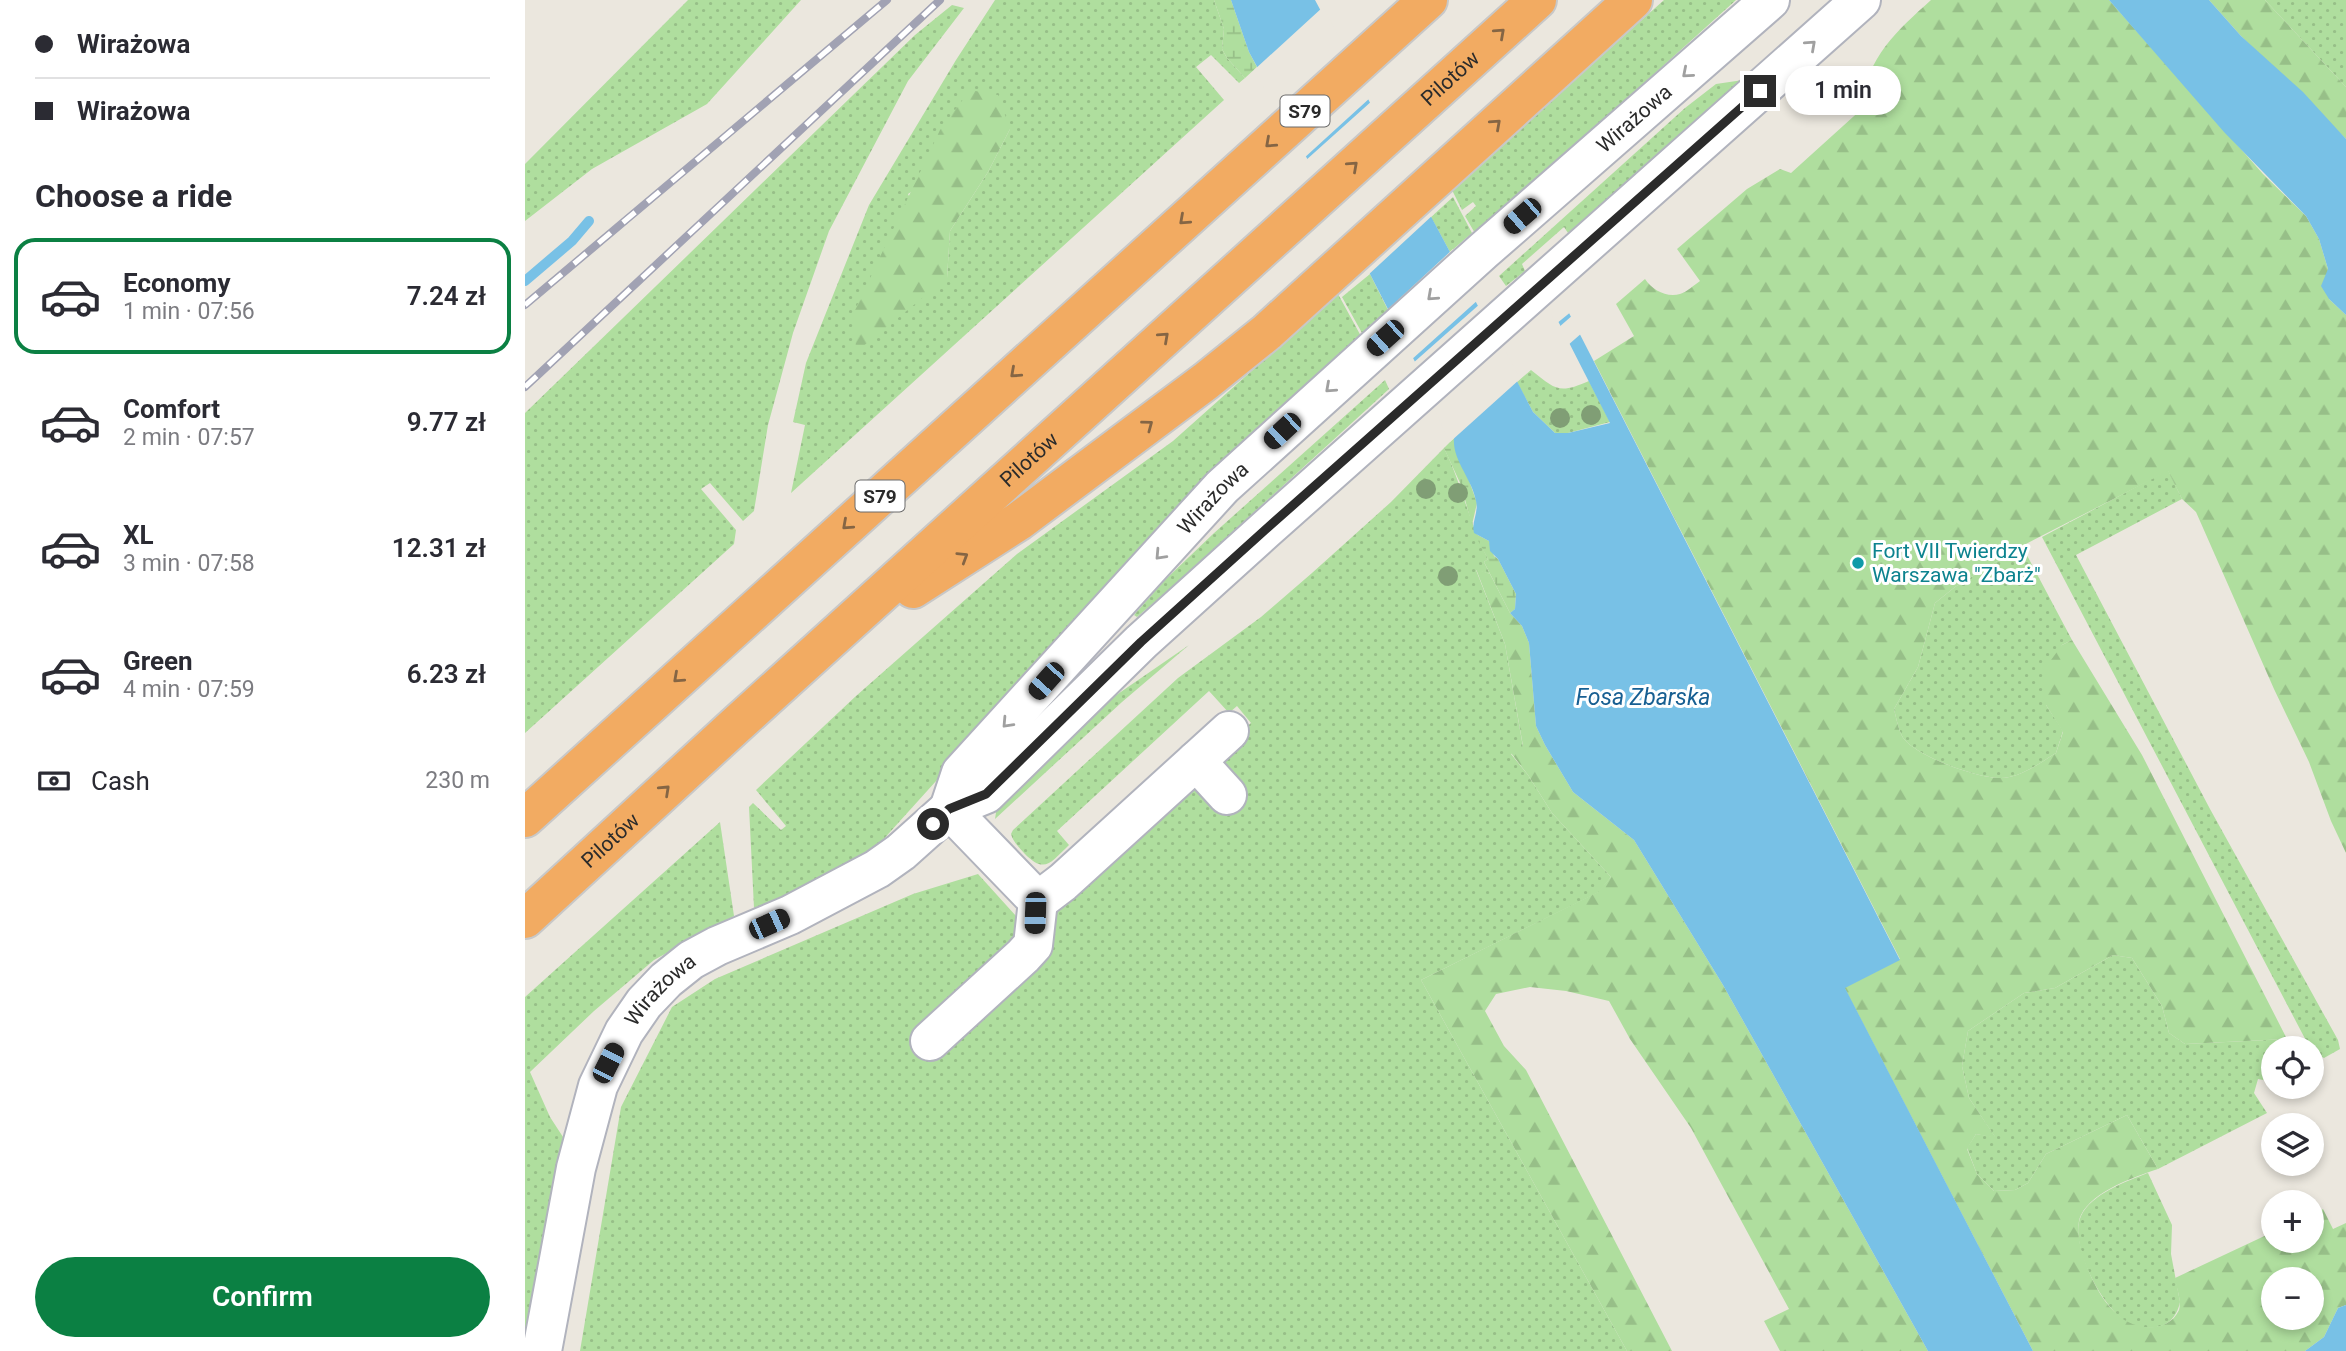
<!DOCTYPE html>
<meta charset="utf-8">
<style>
:root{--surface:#fff;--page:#f2f2f3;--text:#2b2b33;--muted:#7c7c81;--line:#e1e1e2;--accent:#0b8043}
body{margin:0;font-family:Roboto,sans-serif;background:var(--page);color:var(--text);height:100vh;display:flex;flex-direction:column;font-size:26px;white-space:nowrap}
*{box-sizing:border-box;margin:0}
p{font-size:23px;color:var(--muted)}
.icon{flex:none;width:38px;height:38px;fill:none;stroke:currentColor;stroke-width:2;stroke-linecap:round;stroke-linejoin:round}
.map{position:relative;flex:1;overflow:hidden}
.details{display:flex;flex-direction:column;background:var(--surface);width:525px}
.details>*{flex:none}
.guide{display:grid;align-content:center;height:154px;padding:0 35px;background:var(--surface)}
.buttons{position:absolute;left:1736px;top:1036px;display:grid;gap:14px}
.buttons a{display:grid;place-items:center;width:63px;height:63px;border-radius:50%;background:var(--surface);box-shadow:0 4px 10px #0003;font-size:35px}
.end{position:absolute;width:32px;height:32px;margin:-16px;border:9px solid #2b2b2b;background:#fff;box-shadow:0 0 0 4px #fff}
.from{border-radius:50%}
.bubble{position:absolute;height:49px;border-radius:24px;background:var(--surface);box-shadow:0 4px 10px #0003;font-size:23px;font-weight:600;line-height:49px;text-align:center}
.car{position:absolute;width:21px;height:42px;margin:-21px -10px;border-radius:9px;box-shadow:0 0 5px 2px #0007;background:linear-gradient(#222 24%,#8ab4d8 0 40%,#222 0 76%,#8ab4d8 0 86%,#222 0)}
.guide b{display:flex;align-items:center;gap:24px;height:66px;font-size:26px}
.guide b+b{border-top:2px solid var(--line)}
.guide i{width:18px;height:18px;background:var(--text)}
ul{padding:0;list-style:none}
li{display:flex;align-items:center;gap:21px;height:116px;margin:0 14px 10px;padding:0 21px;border:4px solid transparent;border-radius:21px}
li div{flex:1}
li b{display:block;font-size:26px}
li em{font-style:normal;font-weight:600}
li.selected{border-color:var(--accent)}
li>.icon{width:63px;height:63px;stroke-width:1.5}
h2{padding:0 35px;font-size:32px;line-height:84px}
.pay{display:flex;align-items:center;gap:18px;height:77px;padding:0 35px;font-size:26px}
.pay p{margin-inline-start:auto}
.primary-button{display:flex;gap:14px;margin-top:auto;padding:14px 35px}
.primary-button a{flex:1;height:80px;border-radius:42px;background:var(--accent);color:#fff;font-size:28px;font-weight:600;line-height:80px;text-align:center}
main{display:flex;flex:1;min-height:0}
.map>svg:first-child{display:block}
.grass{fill:url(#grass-dots);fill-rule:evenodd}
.forest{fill:url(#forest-firs);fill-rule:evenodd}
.wetland{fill:url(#wetland-marsh)}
.water{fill:#78c1e6}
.pier{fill:#ebe7de}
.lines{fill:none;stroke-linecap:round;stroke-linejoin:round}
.stream{stroke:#78c1e6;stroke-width:10}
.minor-casing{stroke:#b1b3bd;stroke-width:42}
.highway-casing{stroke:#c8c8c8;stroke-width:42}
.minor{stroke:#fff;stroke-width:38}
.highway{stroke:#f2ab62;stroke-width:38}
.rail-casing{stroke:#a1a2b3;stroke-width:8}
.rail{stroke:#fff;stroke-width:5;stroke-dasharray:16;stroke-linecap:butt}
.tree{fill:#809e75}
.oneway{stroke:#856544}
.oneway2{stroke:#a0a0a0}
.route{stroke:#2b2b2b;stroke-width:9}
.culture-dot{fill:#0f9aa8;stroke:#fff;stroke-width:2.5}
.labels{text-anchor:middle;stroke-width:6;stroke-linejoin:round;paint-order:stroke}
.shield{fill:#fff;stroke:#6b6b6b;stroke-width:2}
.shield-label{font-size:19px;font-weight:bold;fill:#2b2b2b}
.street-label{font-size:21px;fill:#2b2b2b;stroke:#fff}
.culture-label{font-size:21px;fill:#0d838f;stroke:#fff;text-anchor:start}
.water-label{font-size:23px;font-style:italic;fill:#175f92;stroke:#fff}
</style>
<main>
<section class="details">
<div class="guide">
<b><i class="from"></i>Wirażowa</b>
<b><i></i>Wirażowa</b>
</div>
<h2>Choose a ride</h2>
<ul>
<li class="selected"><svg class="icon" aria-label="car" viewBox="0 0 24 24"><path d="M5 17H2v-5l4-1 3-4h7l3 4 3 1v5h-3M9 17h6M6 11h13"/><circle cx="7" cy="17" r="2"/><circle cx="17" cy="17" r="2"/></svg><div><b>Economy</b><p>1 min · 07:56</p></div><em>7.24 zł</em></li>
<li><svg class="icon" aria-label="car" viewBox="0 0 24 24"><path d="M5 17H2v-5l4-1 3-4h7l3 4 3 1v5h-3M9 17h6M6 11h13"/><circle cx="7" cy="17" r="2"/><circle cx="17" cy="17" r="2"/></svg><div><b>Comfort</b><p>2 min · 07:57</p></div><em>9.77 zł</em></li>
<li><svg class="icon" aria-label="car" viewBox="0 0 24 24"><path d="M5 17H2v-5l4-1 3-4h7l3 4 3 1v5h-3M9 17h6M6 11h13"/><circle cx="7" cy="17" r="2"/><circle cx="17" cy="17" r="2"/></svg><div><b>XL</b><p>3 min · 07:58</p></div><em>12.31 zł</em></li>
<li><svg class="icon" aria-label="car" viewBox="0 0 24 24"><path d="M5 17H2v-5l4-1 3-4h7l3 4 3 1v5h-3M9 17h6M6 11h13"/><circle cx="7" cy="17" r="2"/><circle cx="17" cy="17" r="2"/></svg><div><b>Green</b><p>4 min · 07:59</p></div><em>6.23 zł</em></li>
</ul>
<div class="pay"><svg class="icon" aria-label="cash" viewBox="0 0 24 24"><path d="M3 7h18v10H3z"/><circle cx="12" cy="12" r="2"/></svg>Cash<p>230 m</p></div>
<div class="primary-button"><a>Confirm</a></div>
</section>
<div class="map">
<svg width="1821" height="1351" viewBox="0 0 1821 1351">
<defs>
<pattern id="grass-dots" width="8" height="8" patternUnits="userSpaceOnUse" patternTransform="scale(1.75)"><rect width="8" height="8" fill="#afde9e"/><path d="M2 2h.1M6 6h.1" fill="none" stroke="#97bf88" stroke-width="1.8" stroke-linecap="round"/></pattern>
<pattern id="forest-firs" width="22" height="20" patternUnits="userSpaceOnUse" patternTransform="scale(1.75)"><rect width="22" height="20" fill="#afde9e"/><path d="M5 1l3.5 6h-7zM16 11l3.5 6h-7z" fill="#97bf88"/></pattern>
<pattern id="wetland-marsh" width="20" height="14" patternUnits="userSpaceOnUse" patternTransform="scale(1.75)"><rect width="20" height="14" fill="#afde9e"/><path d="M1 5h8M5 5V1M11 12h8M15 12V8" fill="none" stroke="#97bf88"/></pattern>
</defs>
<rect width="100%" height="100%" fill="#ebe7de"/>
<path class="grass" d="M163 0H276L182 104 67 169 0 221V164Z
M470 0H689L699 29 697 49 702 58 720 78 714 83 686 55 671 67 699 100 266 493 280 425 268 422 281 363 344 205 431 60ZM485 129 463 172 425 231 422 278 383 194Z
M1139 0H1211L951 235 940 216 951 206 948 202 937 210 927 190Z
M1740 0H1821V87Z
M427 5 439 8 383 81 304 231 268 333 243 425 229 511 218 521 185 483 176 489 211 530 209 544 0 733V413L390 35Z
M1218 80 1043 233 1039 227 997 264 1000 271 981 286 974 276 1160 108 1191 84Z
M928 197 947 233 925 252 906 217Z
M845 274 863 310 837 333 817 297Z
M813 294 837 338 663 502 356 842C314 872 278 890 229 908L224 807 228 803 256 830 261 826 231 790 331 696 492 554 648 441Z
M1006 370C1031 390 1034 394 1064 381L1085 422 1043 433H1030L1008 412 992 382Z
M860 380 864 389 646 588 612 617 609 615 640 580 688 534Z
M919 448C937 484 944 523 963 559L959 562 965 574 951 570 980 644 998 747 986 754 1003 775 1027 813 1086 877 1074 892 896 980 1102 1351H55L96 1107 147 1007 190 979 388 894 453 874 491 916 493 936 387 1041 398 1059 519 954V916L664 789 672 788 695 760 723 734 719 729 726 723 712 706 704 713 684 691 532 831 544 845C526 862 520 875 499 853 494 847 488 842 486 834L488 830 653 678 736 617 787 573 866 502Z
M1643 470 1657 499 1551 555 1685 809 1813 1040 1815 1049 1799 1058 1787 1052 1517 537Z
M1497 546 1547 640 1537 645 1521 705 1538 731 1531 753C1515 763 1495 778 1476 778 1454 779 1387 755 1377 736 1373 728 1371 717 1369 709L1393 667 1410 603 1430 587Z
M664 645 597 702 470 819 472 806 484 791 587 698Z
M195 822 209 916 129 960 69 1011 5 1072 25 1117 38 1137 0 1331V997Z
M1588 955 1607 958 1637 1006 1644 1033 1660 1044 1762 1039 1768 1048H1748V1082L1733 1079 1729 1093 1742 1113 1633 1169 1602 1115 1521 1154 1503 1183 1490 1190 1469 1191 1452 1174 1442 1148 1451 1134 1470 1137 1444 1098 1437 1066 1443 1031 1499 993 1530 988Z
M1623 1173 1647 1225 1646 1254 1655 1302C1653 1313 1646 1323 1636 1326 1626 1329 1613 1328 1604 1324 1578 1310 1543 1244 1556 1216 1566 1194 1602 1181 1623 1173Z"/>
<path class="forest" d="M1406 0H1584L1738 174 1781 216 1794 239 1803 269 1804 299 1821 315V853L1806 821 1784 762 1749 689 1671 512 1657 499 1643 471 1497 546 1430 587 1410 603 1393 667 1369 709C1371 717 1373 728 1377 736 1387 755 1454 779 1476 778 1495 778 1515 763 1531 753L1538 732 1521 705 1518 671 1537 645 1547 640 1617 755 1762 1039 1660 1044 1644 1033 1637 1006 1607 958 1588 955 1530 988 1499 993 1443 1031 1437 1066 1444 1098 1471 1138 1451 1134 1442 1149 1452 1174 1469 1191 1490 1190 1503 1183 1521 1154 1602 1115 1633 1169C1609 1177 1568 1191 1556 1215 1551 1225 1554 1242 1557 1252 1564 1275 1575 1300 1594 1316 1610 1330 1643 1334 1654 1310 1657 1301 1651 1287 1650 1278L1748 1232V1241H1787V1214L1798 1209 1808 1229 1821 1223V1305L1813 1308 1799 1337 1780 1351H1508L1319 987 1375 959 1069 361 1109 336 1091 304 1120 279C1127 290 1142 298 1155 294 1162 292 1169 285 1175 281L1152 249 1222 189 1255 169 1266 173 1339 107C1338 60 1374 29 1406 0ZM1748 1279H1787V1318H1748Z
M1684 0H1740L1821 87V139L1716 36Z
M445 90 473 95 485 129 463 172 425 231 422 278 331 352 329 312 415 130Z
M951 569 965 574 985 613 997 626 1004 643 1011 726 1020 745 1048 792 1109 840 1198 985 1403 1351H1255L1239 1321 1264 1309 1166 1128 1105 1039 1084 1001 1041 991 1005 987 971 994 960 1011 979 1046 1001 1070 1147 1351H1102L896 980 1073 892 1086 877 1027 813 1003 775 986 753 998 746 980 644Z"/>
<path class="wetland" d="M689 0H706L724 52 732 67 720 78 702 58 697 49 699 29Z
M929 438 952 503 947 525 936 485 919 448Z
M949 533 964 541 969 556 973 559 991 594 990 609 985 613 959 562 963 559Z"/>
<path class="water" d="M706 0H790L925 252 1008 412 1030 433H1043L1085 423 1009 274 1021 268 1375 960 1320 988 1508 1351H1403L1198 985 1109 840 1048 792 1020 745 1011 726 1004 643 997 626 985 613 990 609 991 594 973 559 965 551 964 541 949 533C946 522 954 513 951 501 947 479 927 460 929 438L845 274 724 52Z
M1584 0H1684L1716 36 1778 92 1821 139V315L1804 299 1796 286 1803 269 1794 239 1781 216 1699 132Z
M1821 1305V1351H1780L1799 1337 1813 1308Z"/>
<path class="pier" d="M798 7 846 97 778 159 729 70Z
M848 100 909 214 842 276 780 161Z
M928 249 954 299 885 361 860 312Z
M1024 265 1047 311 1031 324 1006 275Z
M956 303 995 379 925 442 887 364Z
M1049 314 1058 332 1042 346 1033 328Z"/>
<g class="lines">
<path class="stream" d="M0 281 47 241 64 221"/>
<defs>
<g id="minor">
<path d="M671 761 702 795"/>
<path id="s1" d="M424 809 436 773 697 487 958 251 1245 0"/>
<path d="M424 809 513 901 538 882 704 731"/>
<path d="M405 1041 498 956 508 945 513 901"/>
<path id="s2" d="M17 1351 51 1168 73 1086 99 1032 119 1003 141 980 166 960 192 946 265 915 352 869 376 852 424 809 461 794 616 642 740 530 1336 0"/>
</g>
<g id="highway">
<path d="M388 589 494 521 681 381 742 332 1108 0"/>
<path d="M0 818 903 0"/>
<path id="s3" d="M0 919 210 726 1012 0"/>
</g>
</defs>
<use href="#minor" class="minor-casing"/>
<use href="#highway" class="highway-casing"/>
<use href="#minor" class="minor"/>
<use href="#highway" class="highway"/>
<defs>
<path id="rail" d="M0 305 362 0
M0 387 415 0"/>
</defs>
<use href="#rail" class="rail-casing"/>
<use href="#rail" class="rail"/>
</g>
<g class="tree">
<circle cx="1066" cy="415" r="10"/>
<circle cx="1035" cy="418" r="10"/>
<circle cx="901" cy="489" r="10"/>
<circle cx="933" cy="493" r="10"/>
<circle cx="923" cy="576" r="10"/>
</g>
<defs><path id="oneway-chevron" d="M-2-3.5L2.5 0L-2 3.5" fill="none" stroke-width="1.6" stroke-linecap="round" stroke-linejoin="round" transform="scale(1.75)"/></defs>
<g class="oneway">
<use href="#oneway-chevron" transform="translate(975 33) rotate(-42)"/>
<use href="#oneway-chevron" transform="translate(971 124) rotate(-42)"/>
<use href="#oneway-chevron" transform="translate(745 143) rotate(138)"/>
<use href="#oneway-chevron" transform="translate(828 166) rotate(-42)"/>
<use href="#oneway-chevron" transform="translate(659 220) rotate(138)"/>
<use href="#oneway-chevron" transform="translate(639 337) rotate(-42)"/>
<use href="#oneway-chevron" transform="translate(490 373) rotate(138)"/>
<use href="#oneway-chevron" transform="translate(623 425) rotate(-37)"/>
<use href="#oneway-chevron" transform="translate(322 525) rotate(138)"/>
<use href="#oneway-chevron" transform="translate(438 557) rotate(-32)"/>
<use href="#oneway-chevron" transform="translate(153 678) rotate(138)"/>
<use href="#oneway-chevron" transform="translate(140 790) rotate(-43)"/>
</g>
<g class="oneway2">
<use href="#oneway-chevron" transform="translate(1286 45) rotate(-42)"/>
<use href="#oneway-chevron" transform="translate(1162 73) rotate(139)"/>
<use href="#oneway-chevron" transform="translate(907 296) rotate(138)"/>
<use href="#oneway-chevron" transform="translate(805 388) rotate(138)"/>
<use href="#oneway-chevron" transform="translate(635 555) rotate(133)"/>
<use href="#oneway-chevron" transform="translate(482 723) rotate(133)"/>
</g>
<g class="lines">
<path class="route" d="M408 824 424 809 461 794 616 642 740 530 1235 91"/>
</g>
<circle class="culture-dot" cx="1333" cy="563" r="7"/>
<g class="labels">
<g class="shield">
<rect x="755.5" y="95.5" width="49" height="31" rx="5"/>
<rect x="330.5" y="480.5" width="49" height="31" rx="5"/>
</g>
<g class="shield-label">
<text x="780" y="118">S79</text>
<text x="355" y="503">S79</text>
</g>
<g class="street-label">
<text dy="7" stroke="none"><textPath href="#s3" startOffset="1250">Pilotów</textPath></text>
<text dy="7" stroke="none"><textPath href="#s1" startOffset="978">Wirażowa</textPath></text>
<text dy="7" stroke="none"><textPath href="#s3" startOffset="682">Pilotów</textPath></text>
<text dy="7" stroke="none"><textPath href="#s1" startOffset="411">Wirażowa</textPath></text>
<text dy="7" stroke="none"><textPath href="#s3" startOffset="116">Pilotów</textPath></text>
<text dy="7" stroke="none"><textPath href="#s2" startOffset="387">Wirażowa</textPath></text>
</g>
<g class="culture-label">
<text x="1347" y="558">Fort VII Twierdzy<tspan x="1347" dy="24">Warszawa "Zbarż"</tspan></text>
</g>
<g class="water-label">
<text x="1118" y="705">Fosa Zbarska</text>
</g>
</g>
</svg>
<div class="buttons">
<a><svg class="icon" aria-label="locate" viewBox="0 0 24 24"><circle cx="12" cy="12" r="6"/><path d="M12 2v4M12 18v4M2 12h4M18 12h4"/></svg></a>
<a><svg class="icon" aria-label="layers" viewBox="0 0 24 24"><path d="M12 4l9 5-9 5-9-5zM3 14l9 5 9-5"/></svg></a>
<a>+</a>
<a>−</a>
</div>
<i class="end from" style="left:408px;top:824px"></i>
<i class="end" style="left:1235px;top:91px"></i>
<div class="bubble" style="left:1260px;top:66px;width:116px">1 min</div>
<i class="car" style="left:997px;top:216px;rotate:229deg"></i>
<i class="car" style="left:860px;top:338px;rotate:228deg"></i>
<i class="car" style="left:757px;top:431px;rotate:227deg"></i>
<i class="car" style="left:521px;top:681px;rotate:222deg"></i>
<i class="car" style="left:510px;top:913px;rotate:182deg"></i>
<i class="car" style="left:244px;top:924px;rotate:66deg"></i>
<i class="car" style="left:83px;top:1063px;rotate:27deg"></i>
</div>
</main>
